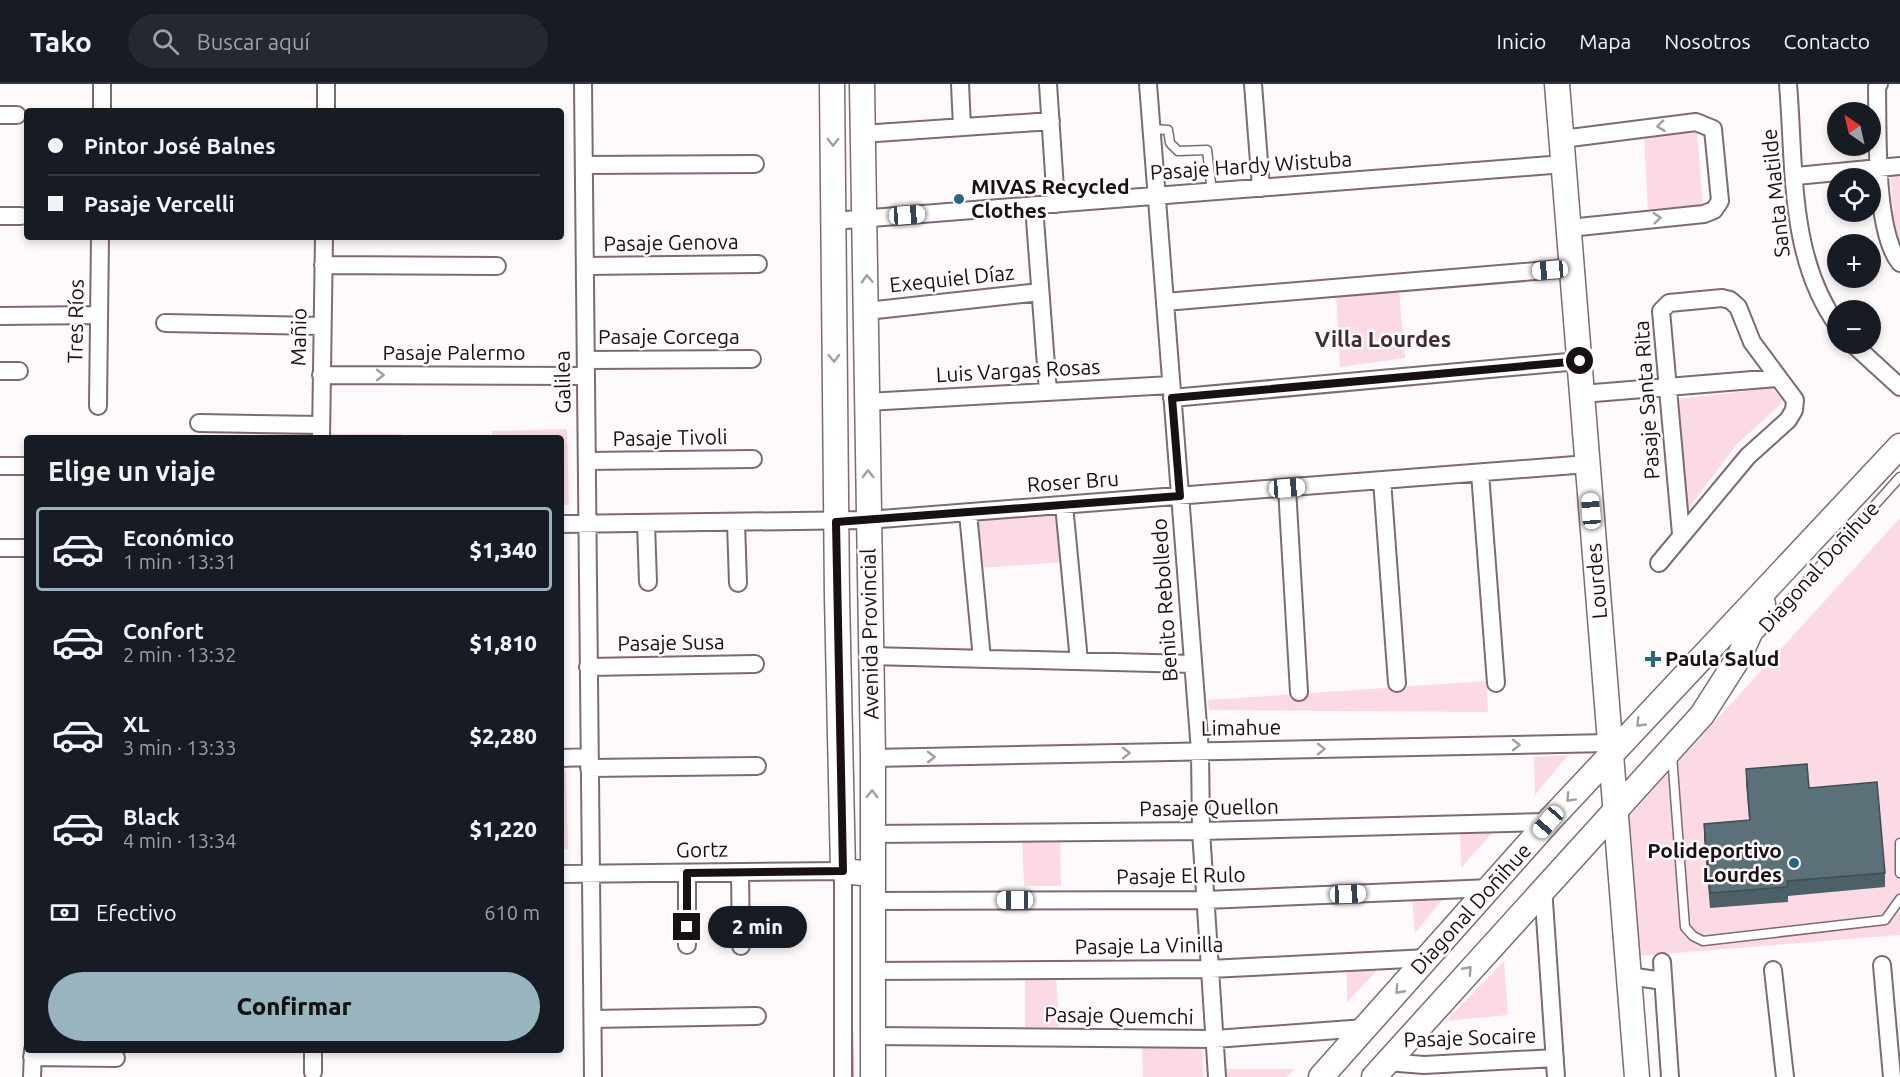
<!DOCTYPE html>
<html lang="es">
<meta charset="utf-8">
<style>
:root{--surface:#171b24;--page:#242831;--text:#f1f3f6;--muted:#9ea1a6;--line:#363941;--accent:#97b4bf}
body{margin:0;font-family:Ubuntu,sans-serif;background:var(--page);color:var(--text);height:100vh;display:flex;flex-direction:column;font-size:22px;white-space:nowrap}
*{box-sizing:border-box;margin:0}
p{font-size:20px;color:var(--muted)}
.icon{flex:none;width:33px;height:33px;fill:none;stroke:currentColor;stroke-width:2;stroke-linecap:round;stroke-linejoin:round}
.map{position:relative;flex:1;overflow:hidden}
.drawer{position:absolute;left:24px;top:351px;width:540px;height:618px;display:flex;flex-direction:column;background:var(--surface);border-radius:6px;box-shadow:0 3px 9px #0003}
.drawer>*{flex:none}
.banner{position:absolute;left:24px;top:24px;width:540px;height:132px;border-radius:6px;box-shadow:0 3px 9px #0003;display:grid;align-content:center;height:132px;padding:0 24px;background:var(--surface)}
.needle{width:39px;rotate:326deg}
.controls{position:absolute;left:1827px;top:18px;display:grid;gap:12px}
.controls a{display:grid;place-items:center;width:54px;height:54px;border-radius:50%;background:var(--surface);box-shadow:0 3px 9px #0003;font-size:30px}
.end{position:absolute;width:27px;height:27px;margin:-14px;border:8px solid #181012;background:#fff;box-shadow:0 0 0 3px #fff}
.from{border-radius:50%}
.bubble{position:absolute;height:42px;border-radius:21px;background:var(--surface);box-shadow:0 3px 9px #0003;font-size:20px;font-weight:800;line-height:42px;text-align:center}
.car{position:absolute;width:18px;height:36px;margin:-18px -9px;border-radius:8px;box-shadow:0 0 4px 2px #0007;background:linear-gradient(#fff 24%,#345 0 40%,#fff 0 76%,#345 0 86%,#fff 0)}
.banner b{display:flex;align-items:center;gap:21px;height:57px;font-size:22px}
.banner b+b{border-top:2px solid var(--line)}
.banner i{width:15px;height:15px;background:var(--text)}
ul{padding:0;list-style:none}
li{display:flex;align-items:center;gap:18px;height:84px;margin:0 12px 9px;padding:0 12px;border:3px solid transparent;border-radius:6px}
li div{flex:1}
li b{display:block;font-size:22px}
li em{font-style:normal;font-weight:800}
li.active{border-color:var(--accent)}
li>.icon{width:54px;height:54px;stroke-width:1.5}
h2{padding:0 24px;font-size:27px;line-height:72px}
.pay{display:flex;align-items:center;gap:15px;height:66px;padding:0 24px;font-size:22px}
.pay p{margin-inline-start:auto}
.button{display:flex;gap:12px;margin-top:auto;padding:12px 24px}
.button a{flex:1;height:69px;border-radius:36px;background:var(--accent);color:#111;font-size:24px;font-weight:800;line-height:69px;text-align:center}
header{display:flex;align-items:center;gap:36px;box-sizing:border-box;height:84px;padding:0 30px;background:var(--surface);border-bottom:2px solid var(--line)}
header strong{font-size:28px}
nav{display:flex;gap:33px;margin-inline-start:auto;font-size:21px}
.search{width:420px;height:54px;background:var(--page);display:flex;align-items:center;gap:15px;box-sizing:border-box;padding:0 21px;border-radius:33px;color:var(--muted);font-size:22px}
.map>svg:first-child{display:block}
.green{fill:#fbdae3}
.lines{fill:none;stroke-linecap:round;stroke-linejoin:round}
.stream{stroke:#f29fb9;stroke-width:4.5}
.lane-casing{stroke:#7f6a70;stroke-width:11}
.street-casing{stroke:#7f6a70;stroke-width:20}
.secondary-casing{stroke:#7f6a70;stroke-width:27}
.lane{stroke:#fff;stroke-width:8}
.street{stroke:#fff;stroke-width:16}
.secondary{stroke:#fff;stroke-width:24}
.wall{fill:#4e6067}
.building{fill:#5b7078;stroke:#404e54;stroke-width:1.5}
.oneway{stroke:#a39fa0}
.route{stroke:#181012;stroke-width:8}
.poi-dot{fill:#28677c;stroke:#fef9fb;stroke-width:2}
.labels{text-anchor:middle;stroke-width:5;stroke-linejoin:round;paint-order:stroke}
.street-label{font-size:21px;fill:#181012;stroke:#fef9fb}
.poi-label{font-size:21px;font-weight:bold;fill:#181012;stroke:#fef9fb;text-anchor:start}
.neighbourhood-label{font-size:22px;font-weight:bold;fill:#3f2d33;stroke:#fef9fb}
</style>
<header>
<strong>Tako</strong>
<div class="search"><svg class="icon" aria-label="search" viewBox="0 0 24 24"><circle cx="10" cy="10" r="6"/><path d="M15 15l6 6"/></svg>Buscar aquí</div>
<nav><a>Inicio</a><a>Mapa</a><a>Nosotros</a><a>Contacto</a></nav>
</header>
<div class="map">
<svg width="1900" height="993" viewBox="0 0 1900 993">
<rect width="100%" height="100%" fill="#fef9fb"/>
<path class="green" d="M1697 48 1703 122 1648 125 1644 53Z
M1890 90H1900V161L1894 140Z
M1399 206 1405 274 1340 283 1336 210Z
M1771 304 1782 314 1780 321 1738 359 1686 427 1679 315Z
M567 345 569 421H561V354H492V347Z
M329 350H402V354H329Z
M1059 428 1062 478 981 484 975 436Z
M1900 434V851L1638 872 1629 732Z
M1486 597 1488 628 1209 626 1208 616Z
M1568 671 1535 711 1534 673Z
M561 687H566L568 765 561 766Z
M1499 741 1461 784 1460 743Z
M1060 749 1061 802H1024L1022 750Z
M1446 811 1415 849 1412 814Z
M1504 877 1508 931 1446 937Z
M1382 881 1347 918V883Z
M1025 891H1056L1059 943H1025Z
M1202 956 1203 993H1143L1142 960Z
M1226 985H1294L1287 993H1226Z"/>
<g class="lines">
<path class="stream" d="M851 948 852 993"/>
<defs>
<path id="lane" d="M1151 45 1168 46 1170 59 1178 67 1207 66 1212 108
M1759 550 1900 393
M1672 671 1685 843 1693 852 1703 857 1885 836 1900 815
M1900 759V789"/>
<path id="street" d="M583 0 593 992
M960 0 962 43
M1048 0 1056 120
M1148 0 1200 667 1201 747 1217 993
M1253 0 1261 104
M1788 0C1795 82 1788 173 1838 242
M1879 0 1877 3C1878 46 1874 147 1900 179
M102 27V0
M326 27V0
M0 31H17
M862 50 1051 37
M1562 55 1696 38 1713 45 1720 117 1714 126 1704 130 1569 144
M584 81 755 80
M1796 92 1900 82
M1034 122 1048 308
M0 132H21
M833 137 1564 80
M323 181 497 182
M585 182 758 180
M1165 218 1572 184
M867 227 1040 208
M0 232 99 231
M165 239 322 242
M1853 260 1900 303
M586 276 752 275
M0 287H19
M321 291 586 292
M1582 310 1777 294
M1172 314 1579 277
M867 318 1171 301
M98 322 100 153
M199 339 321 341
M321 354 324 153
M587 377 753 375
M0 382H27
M1480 389 1496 599
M1382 396 1397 599
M1287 404 1299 608
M1064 421 1079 577
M968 429 982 575
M736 439 738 499
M561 440 868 436 1588 380
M646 440 648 498
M0 464H27
M1659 479 1748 372 1788 336 1794 326 1795 316 1752 258 1738 223 1730 216 1722 214 1669 219 1661 227 1681 450
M870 572 1193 580
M588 583 755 580
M561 674 589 673
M873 674 1610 659
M589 684 757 682
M871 750 1201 747 1548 738
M740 788 741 862
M687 789V861
M561 790 843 787V993
M1543 803 1556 993
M872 817 1205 816 1491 804
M1662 878 1670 993
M1882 881 1892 993
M1773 886 1785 993
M871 887 1210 885 1428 874
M1629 892 1663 897
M593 935 757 932
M872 952 1215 955 1365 944
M32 973 116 974
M1386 978 1424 981 1555 974
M313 988V966
M32 993 33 966"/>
<path id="secondary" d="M832 0 837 513 843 787 871 790
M862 0 873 674V993
M1557 0 1637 993
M1321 993 1548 738 1900 362
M1374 993 1702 631 1739 573 1763 520"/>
</defs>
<use href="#lane" class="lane-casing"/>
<use href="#street" class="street-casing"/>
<use href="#secondary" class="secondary-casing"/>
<use href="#lane" class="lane"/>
<use href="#street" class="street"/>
<use href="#secondary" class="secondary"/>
</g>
<path class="wall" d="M1746 685 1809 704 1885 789V803L1788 812V818L1710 824 1704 755V740L1749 736 1746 700Z"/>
<path class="building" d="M1807 680 1809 704 1877 698 1885 789 1787 797 1788 803 1710 809 1704 740 1750 736 1746 685Z"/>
<defs><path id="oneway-chevron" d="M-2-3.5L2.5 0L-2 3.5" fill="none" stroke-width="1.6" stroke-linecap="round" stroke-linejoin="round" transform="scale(1.5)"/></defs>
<g class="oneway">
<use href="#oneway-chevron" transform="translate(1661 42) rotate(173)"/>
<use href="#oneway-chevron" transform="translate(833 58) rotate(90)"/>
<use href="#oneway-chevron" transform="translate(1657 134) rotate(-5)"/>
<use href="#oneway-chevron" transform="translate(867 195) rotate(-92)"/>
<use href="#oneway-chevron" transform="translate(834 274) rotate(89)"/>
<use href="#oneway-chevron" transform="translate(380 291)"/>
<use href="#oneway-chevron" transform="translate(868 390) rotate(-91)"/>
<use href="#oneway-chevron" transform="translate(1640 639) rotate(134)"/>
<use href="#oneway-chevron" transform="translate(1516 661) rotate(-1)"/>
<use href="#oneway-chevron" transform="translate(1321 665) rotate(-1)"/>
<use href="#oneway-chevron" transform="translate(1126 669) rotate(-1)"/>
<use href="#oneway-chevron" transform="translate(931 673) rotate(-1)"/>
<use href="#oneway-chevron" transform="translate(872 710) rotate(-89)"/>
<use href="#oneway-chevron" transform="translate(1570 714) rotate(133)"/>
<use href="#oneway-chevron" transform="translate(1468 886) rotate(-48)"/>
<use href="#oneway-chevron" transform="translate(1399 906) rotate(132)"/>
</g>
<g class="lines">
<path class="route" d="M687 843V789L843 787 836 438 1180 412 1172 314 1580 277"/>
</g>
<g class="poi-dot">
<circle cx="959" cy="115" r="6"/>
<path d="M1650 566h6v6h6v6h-6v6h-6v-6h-6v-6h6z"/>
<circle cx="1794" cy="779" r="6"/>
</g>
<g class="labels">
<g class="street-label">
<text transform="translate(1251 82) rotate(-4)" y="7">Pasaje Hardy Wistuba</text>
<text transform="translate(1776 109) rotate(-96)" y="7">Santa Matilde</text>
<text transform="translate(671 159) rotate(-1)" y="7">Pasaje Genova</text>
<text transform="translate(952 195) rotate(-6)" y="7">Exequiel Díaz</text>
<text transform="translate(76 237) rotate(-89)" y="7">Tres Ríos</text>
<text transform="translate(299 253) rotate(-89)" y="7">Mañio</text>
<text x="669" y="260">Pasaje Corcega</text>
<text x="454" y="276">Pasaje Palermo</text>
<text transform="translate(1018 287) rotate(-3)" y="7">Luis Vargas Rosas</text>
<text transform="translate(563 298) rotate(-91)" y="7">Galilea</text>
<text transform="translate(1647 316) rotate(-94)" y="7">Pasaje Santa Rita</text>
<text transform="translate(670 354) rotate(-1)" y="7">Pasaje Tivoli</text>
<text transform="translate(1073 398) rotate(-4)" y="7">Roser Bru</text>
<text transform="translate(1819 483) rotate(-48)" y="7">Diagonal Doñihue</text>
<text transform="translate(1597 497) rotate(-95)" y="7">Lourdes</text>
<text transform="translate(1165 516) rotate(-94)" y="7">Benito Rebolledo</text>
<text transform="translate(870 550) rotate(-91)" y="7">Avenida Provincial</text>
<text transform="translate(671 559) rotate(-1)" y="7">Pasaje Susa</text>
<text transform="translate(1241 644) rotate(-1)" y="7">Limahue</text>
<text transform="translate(1209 724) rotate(-1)" y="7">Pasaje Quellon</text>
<text transform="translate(702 766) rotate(-1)" y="7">Gortz</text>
<text transform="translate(1181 792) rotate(-1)" y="7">Pasaje El Rulo</text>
<text transform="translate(1471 825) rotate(-48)" y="7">Diagonal Doñihue</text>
<text transform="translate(1149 862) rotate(-1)" y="7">Pasaje La Vinilla</text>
<text transform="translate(1119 932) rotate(1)" y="7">Pasaje Quemchi</text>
<text transform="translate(1470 954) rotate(-2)" y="7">Pasaje Socaire</text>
</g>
<g class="poi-label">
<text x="971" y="110">MIVAS Recycled<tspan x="971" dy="24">Clothes</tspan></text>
<text x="1665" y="582">Paula Salud</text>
<text x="1782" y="774" text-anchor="end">Polideportivo<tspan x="1782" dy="24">Lourdes</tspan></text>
</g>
<g class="neighbourhood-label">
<text x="1383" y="263">Villa Lourdes</text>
</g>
</g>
</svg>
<div class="controls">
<a><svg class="needle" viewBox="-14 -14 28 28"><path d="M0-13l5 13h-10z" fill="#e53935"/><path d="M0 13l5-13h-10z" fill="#9ea1a6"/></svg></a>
<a><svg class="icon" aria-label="locate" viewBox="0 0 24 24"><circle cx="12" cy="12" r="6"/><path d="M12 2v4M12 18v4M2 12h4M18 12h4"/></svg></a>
<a>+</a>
<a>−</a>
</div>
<i class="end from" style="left:1580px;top:277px"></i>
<i class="end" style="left:687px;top:843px"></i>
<div class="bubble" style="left:708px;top:822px;width:99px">2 min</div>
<i class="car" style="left:907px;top:131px;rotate:86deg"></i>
<i class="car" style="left:1550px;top:186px;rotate:265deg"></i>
<i class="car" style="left:1287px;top:404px;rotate:86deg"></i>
<i class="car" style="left:1591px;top:427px;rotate:355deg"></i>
<i class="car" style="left:1548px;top:738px;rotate:221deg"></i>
<i class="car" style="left:1348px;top:810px;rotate:88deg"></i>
<i class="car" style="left:1015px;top:816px;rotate:270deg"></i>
<div class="banner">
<b><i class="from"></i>Pintor José Balnes</b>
<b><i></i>Pasaje Vercelli</b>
</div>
<section class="drawer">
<h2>Elige un viaje</h2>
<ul>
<li class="active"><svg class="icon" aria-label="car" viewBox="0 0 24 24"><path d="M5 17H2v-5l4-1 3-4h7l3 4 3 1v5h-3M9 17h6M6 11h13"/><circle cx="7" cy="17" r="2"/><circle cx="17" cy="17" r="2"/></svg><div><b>Económico</b><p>1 min · 13:31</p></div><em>$1,340</em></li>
<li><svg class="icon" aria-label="car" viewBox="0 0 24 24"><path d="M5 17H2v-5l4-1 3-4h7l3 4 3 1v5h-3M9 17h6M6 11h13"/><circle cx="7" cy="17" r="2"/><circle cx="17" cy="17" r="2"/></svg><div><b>Confort</b><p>2 min · 13:32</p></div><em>$1,810</em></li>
<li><svg class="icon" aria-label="car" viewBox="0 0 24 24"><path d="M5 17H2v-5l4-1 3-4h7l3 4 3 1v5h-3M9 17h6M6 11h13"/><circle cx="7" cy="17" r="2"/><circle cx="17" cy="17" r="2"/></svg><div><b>XL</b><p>3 min · 13:33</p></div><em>$2,280</em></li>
<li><svg class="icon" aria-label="car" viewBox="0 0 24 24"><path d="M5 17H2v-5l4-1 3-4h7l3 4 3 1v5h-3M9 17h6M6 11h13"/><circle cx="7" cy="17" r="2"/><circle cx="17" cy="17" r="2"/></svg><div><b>Black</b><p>4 min · 13:34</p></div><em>$1,220</em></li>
</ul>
<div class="pay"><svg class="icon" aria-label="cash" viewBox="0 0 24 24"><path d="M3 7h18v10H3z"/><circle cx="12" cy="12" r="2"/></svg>Efectivo<p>610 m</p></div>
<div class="button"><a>Confirmar</a></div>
</section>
</div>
